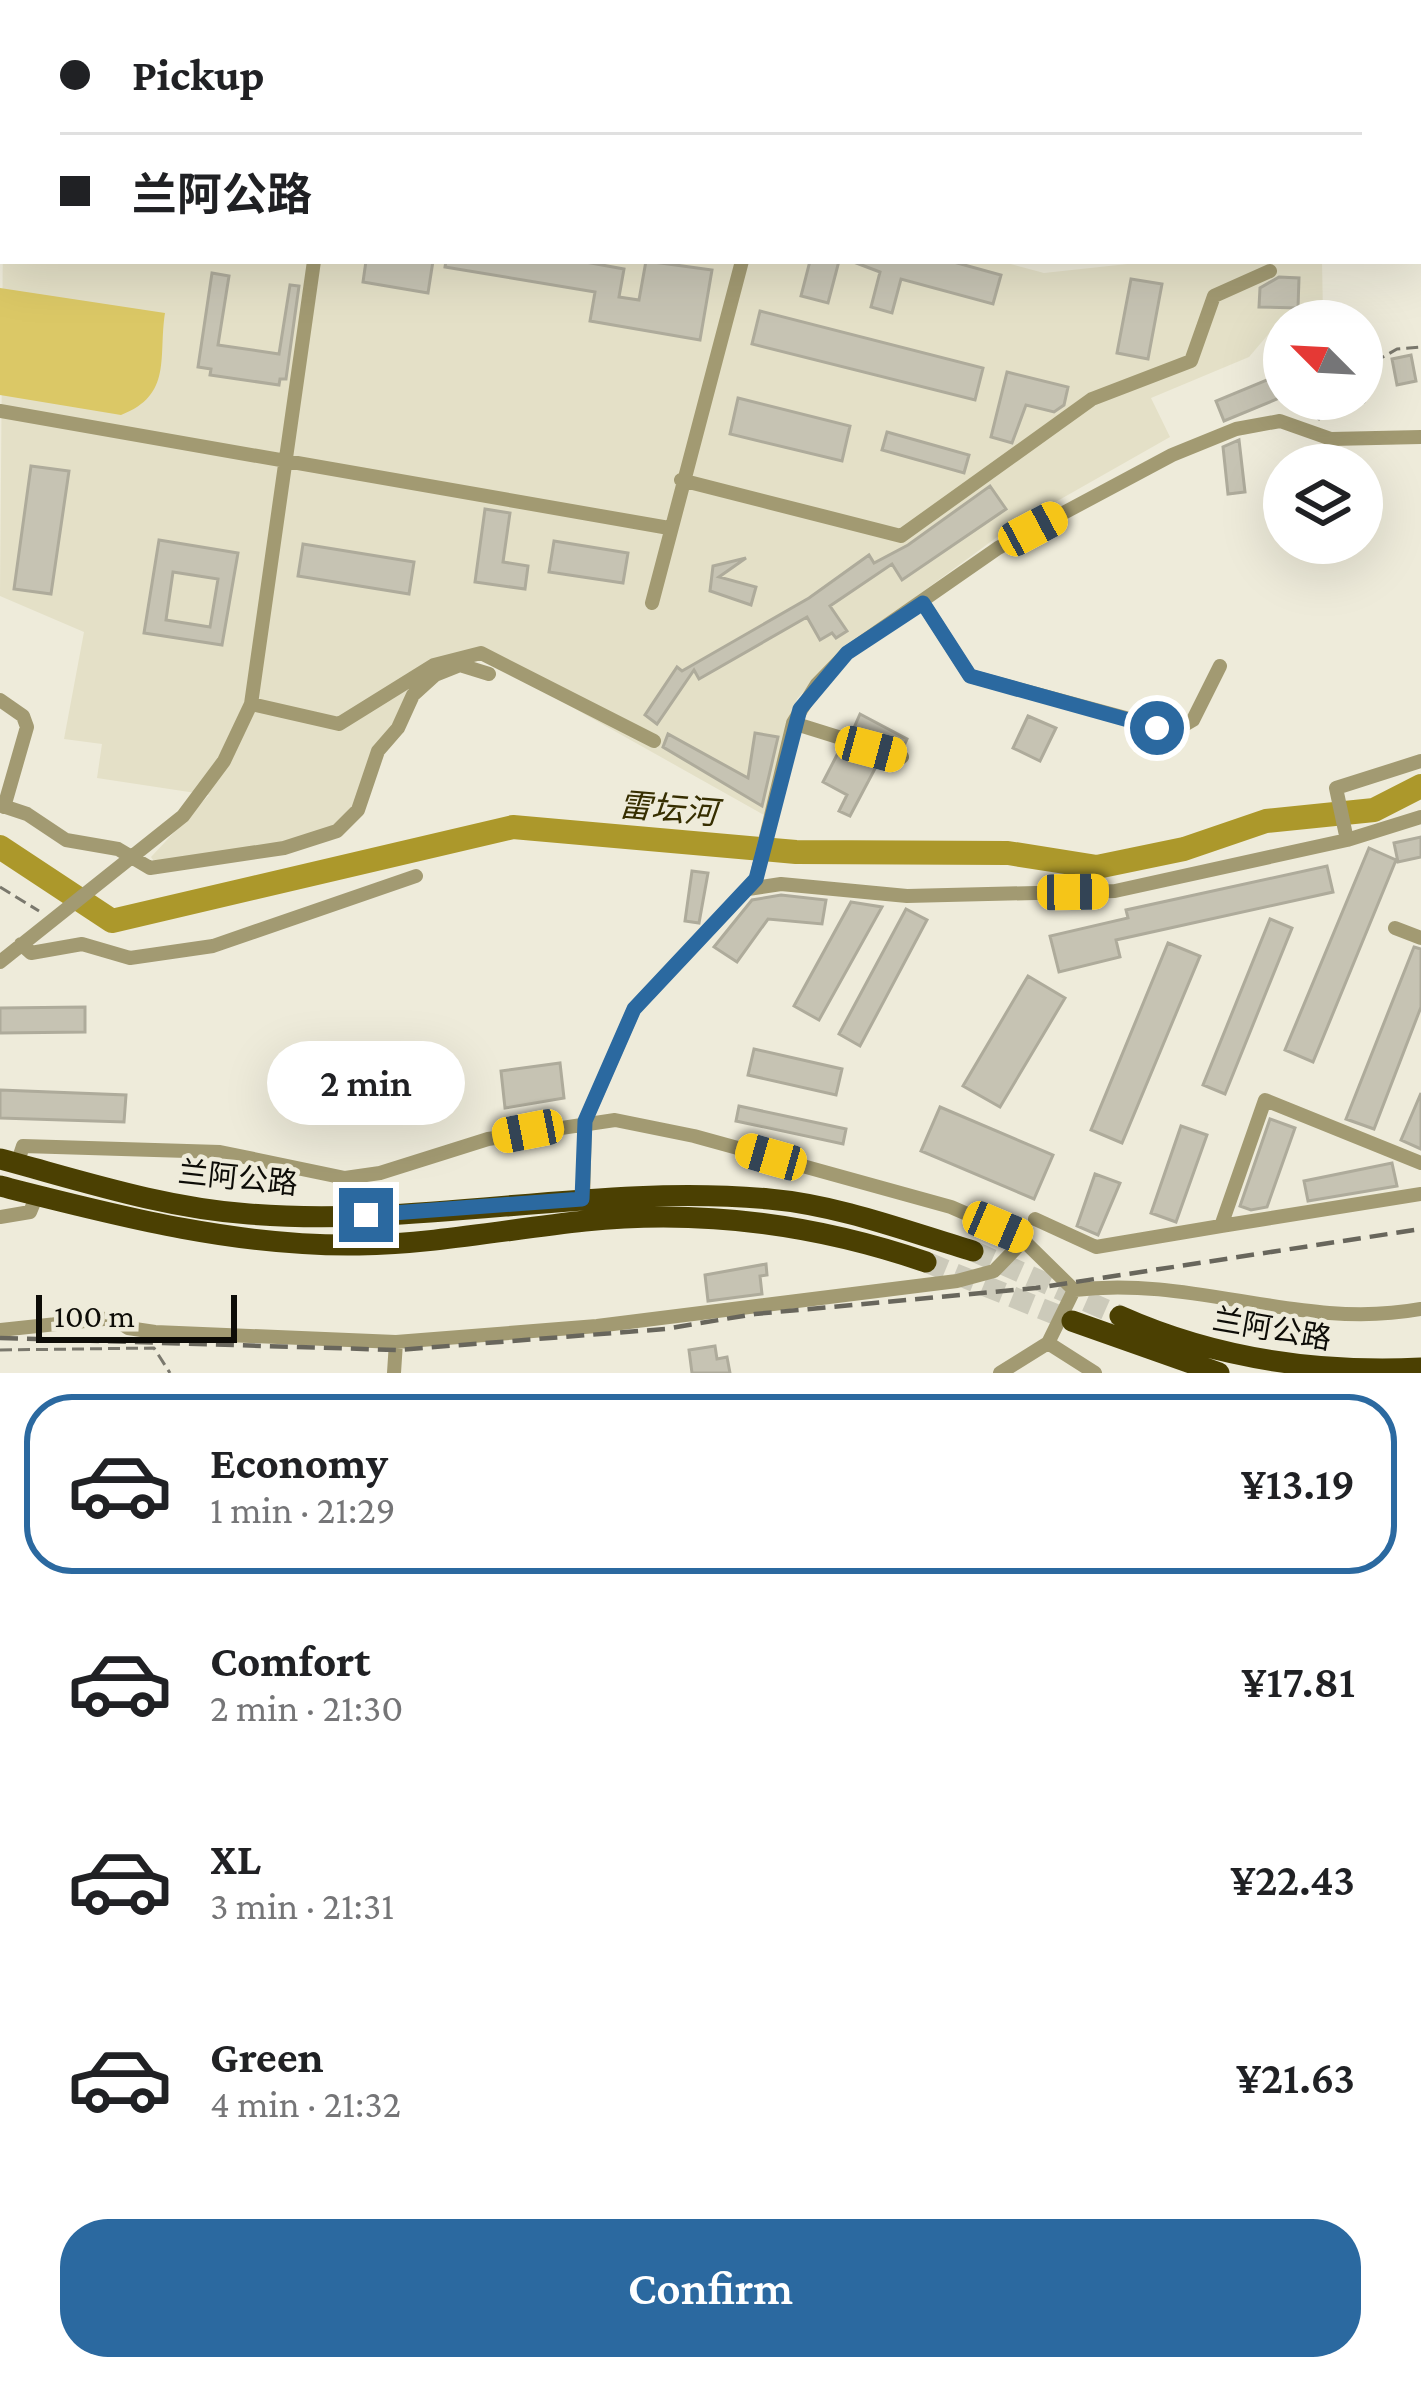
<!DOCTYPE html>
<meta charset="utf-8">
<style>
:root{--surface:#fff;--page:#f6f6f6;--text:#202124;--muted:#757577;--line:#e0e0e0;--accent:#2b69a0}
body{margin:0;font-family:"Crimson Pro","Noto Sans SC",serif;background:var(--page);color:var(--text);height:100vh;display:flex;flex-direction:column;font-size:45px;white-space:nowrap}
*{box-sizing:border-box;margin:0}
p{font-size:39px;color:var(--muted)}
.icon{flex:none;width:66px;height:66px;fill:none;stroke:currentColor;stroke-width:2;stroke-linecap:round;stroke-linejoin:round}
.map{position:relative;height:1373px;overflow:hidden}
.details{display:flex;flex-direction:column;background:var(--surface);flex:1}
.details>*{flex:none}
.top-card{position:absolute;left:0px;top:0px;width:1422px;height:264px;box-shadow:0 12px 48px #0002;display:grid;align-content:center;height:264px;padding:0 60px;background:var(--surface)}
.needle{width:78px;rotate:294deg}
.fabs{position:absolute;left:1263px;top:300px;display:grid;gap:24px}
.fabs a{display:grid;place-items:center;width:120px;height:120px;border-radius:50%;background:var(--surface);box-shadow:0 12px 48px #0002;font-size:60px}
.scale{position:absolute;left:36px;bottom:30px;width:201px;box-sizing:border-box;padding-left:12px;border:6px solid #0d0c07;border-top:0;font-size:33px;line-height:42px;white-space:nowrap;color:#0d0c07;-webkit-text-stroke:9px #eeebda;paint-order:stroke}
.end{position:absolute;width:54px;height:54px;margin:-27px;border:15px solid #2b69a0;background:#fff;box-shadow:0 0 0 6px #fff}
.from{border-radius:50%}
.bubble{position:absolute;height:84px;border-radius:42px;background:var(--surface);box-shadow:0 12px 48px #0002;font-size:39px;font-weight:600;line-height:84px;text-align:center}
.car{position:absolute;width:36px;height:72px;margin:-36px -18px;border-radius:15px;box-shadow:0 0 9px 3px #0007;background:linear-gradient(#f5c518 24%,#345 0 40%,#f5c518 0 76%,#345 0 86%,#f5c518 0)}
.top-card b{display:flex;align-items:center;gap:42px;height:114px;font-size:45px}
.top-card b+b{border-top:3px solid var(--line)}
.top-card i{width:30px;height:30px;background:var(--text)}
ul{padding:21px 0 0;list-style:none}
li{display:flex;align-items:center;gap:36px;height:180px;margin:0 24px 18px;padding:0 36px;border:6px solid transparent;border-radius:48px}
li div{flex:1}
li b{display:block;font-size:45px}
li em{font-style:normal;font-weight:600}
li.active{border-color:var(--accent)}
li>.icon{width:108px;height:108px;stroke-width:1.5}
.button{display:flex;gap:24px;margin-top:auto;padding:24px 60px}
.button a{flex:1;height:138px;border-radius:48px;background:var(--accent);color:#fff;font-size:48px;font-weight:600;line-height:138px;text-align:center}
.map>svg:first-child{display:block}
.built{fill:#e4e0c7}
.green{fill:#dbc866}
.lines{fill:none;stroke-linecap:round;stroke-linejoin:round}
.river{stroke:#ac982b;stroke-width:24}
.building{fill:#c6c3b3;stroke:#aeab9b;stroke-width:3;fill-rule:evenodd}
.highway-tunnel{stroke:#cccaba;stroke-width:21;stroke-dasharray:21 10;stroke-linecap:butt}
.path{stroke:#7a786d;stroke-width:3;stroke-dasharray:12 6;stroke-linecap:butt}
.minor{stroke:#a29a72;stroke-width:14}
.highway{stroke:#4b4002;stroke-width:21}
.rail{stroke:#68665c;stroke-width:4.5;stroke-dasharray:18 9;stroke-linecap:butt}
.route{stroke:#2b69a0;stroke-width:15}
.labels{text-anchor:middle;stroke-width:9;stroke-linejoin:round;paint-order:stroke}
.street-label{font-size:30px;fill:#0d0c07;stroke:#eeebda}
.water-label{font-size:33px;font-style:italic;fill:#362e00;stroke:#eeebda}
</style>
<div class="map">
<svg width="1421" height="1373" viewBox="0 0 1421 1373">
<rect width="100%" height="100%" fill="#eeebda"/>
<path class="built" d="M3 231V261H999L1044 273 1155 261H1322L1323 315 1278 323 1249 357 1151 398 1170 437 1008 529 834 657 797 699 766 816 488 660H462L419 683 357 804 336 826 297 841 156 864 151 857 209 795 97 778 102 744 64 739 84 632 0 596Z"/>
<path class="green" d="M0 0H219L3 3 0 203Z
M0 288 165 313C158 357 173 395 121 415L0 395Z"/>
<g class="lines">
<path class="river" d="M0 847 112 921 513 827 796 852 1008 853 1097 867 1184 849 1266 821 1374 810 1421 786"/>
</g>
<path class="building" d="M366 261H433L428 293 363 282Z
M446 261H580L624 269 619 297 639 300 646 261 712 270 700 340 590 321 595 292 445 267Z
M810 261H839L828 303 801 296Z
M851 261H950L1001 275 993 304 901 279 892 313 871 307 880 272Z
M212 273 229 276 218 345 279 354 290 285 299 286 286 379H280L279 385 210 375 211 369 198 367Z
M1279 277 1299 278 1298 308 1259 307 1260 288Z
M1131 279 1162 284 1148 359 1117 353Z
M760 311 983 368 975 400 752 344Z
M1411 355 1416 381 1397 385 1392 359Z
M1007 372 1068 387 1064 405 1054 412 1026 405 1012 443 991 437Z
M1284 373V396L1224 421 1216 401Z
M738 398 850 426 842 461 730 434Z
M887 432 969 455 964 473 882 450Z
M1239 440 1245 492 1228 494 1223 447Z
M31 466 69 471 51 594 14 589Z
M990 486 1006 509 902 580 892 564 830 606 847 631 836 638 832 633 820 640 807 617 699 679 694 670 657 724 645 715 677 667 682 671 809 598 869 555 874 563 908 545Z
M485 509 510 513 503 562 528 566 525 589 475 582Z
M159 540 238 553 222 645 144 633ZM173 572 218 579 210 627 166 620Z
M554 541 628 553 623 583 549 572Z
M303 544 414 562 409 594 298 576Z
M746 558 719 577 756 587 751 605 710 591 713 566Z
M860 714 907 739 904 746 853 730Z
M1028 716 1056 728 1040 761 1013 748Z
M755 733 778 737 762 806 663 747 668 734 748 778Z
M839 751 879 761 850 816 839 811 847 795 823 782Z
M1421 837V857L1398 862 1394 843Z
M1369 848 1396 860 1313 1062 1285 1050Z
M1327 866 1333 892 1116 940 1120 957 1059 972 1050 936 1128 918 1126 910Z
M692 871 708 873 699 923 685 921Z
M781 895 826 900 822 924 768 919 737 962 714 947 752 900Z
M851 902 882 907 819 1020 794 1006Z
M906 909 927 920 860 1046 839 1034Z
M1270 919 1292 928 1225 1094 1203 1085Z
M1168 943 1200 956 1122 1143 1091 1130Z
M1414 947 1421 949V1007L1374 1129 1346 1119Z
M1028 976 1065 998 1000 1107 963 1086Z
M85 1007V1032L0 1033V1008Z
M754 1049 842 1069 836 1095 748 1075Z
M560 1063 564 1098 505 1108 501 1071Z
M0 1090 126 1095 124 1122 0 1118Z
M1421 1093V1149L1401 1140Z
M739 1106 846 1129 843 1144 736 1121Z
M940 1107 1053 1155 1034 1199 921 1151Z
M1270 1119 1295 1128 1267 1207 1251 1210 1240 1206Z
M1181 1126 1207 1135 1176 1222 1151 1213Z
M1392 1163 1397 1186 1308 1201 1304 1181Z
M1095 1174 1120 1183 1098 1235 1077 1226Z
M766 1264 767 1275 760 1276 762 1294 708 1301 705 1275Z
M715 1346 717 1359 727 1357 730 1373H692L689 1350Z"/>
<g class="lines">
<path class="highway-tunnel" d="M973 1251 1120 1316
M926 1262 1072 1321"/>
<path class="path" d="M1337 399 1355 406 1364 402 1369 365 1397 349 1421 347
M1318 420 1332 399
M0 887 39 911
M0 1350 154 1348 170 1373"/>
<path class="minor" d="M0 411 669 528
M681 480 901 536 1092 399 1191 361 1214 296 1270 271
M652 603 742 261
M923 603 970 676 1174 731 1193 720 1220 666
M0 700 23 716 27 727 4 807
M251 704 339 724 434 665 481 653 654 741
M793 723 902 757
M0 805 27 814 66 840 118 849 150 868 284 848 337 831 358 810 378 751 398 728 413 695 435 675 460 665 489 674
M1347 840 1336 788 1421 761
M748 889 781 884 907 896 1115 891 1347 840 1421 817
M1395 928 1421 938
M21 944 31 953 82 944 130 958 213 946 416 876
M0 962 183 816 224 761 251 704 314 261
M17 1164 23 1146 220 1152 345 1178 380 1173 488 1139 615 1120 694 1136 951 1207 1020 1237 1074 1290C1196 1275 1300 1331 1421 1309
M583 1204 585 1121 634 1009 756 879 793 723 817 684 847 653 998 548 1172 455 1236 429 1280 421 1331 439 1421 437
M0 1217 30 1212 37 1195
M1035 1219 1096 1247 1221 1226 1265 1100 1421 1163
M1221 1226 1421 1194
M0 1330 113 1318 128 1328 155 1332 396 1342 597 1326 957 1281 994 1271 1024 1240
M1048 1343 1095 1373
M394 1373 396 1342
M1000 1373 1048 1343 1074 1290"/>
<path class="highway" d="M0 1159C82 1181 164 1208 249 1214 423 1228 596 1183 769 1199 838 1205 906 1231 973 1251
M0 1186C118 1216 236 1247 359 1245 434 1244 510 1229 585 1221 703 1209 815 1224 926 1262
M1120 1316C1214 1358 1317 1373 1421 1368
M1072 1321 1219 1373"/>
<path class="rail" d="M0 1338 397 1350 665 1329 755 1314 1036 1288 1421 1229"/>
</g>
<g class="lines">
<path class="route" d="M366 1215 582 1199 585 1121 634 1009 756 879 800 709 847 653 923 603 970 676 1157 728"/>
</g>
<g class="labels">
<g class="street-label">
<text transform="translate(238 1178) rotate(6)" y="10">兰阿公路</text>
<text transform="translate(1272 1329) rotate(10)" y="10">兰阿公路</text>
</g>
<g class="water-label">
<text transform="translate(668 808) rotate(5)" y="12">雷坛河</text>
</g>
</g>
</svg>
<div class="fabs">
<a><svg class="needle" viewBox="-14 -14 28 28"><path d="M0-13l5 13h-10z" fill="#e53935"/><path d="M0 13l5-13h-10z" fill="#757577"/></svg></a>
<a><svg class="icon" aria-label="layers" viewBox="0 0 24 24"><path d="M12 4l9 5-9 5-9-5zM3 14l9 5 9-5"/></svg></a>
</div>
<div class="scale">100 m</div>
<i class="end from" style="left:1157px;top:728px"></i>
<i class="end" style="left:366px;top:1215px"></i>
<div class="bubble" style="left:267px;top:1041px;width:198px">2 min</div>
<i class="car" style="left:1033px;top:529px;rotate:62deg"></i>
<i class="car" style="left:871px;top:749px;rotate:105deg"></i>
<i class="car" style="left:1073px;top:892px;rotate:89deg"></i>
<i class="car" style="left:528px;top:1131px;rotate:259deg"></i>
<i class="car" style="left:771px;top:1157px;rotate:286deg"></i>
<i class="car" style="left:998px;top:1227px;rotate:113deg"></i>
<div class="top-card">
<b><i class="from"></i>Pickup</b>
<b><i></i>兰阿公路</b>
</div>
</div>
<section class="details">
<ul>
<li class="active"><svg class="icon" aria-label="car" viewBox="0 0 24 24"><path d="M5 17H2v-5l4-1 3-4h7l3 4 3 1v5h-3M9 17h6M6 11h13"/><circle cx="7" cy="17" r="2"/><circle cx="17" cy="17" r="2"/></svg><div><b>Economy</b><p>1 min · 21:29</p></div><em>¥13.19</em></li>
<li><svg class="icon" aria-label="car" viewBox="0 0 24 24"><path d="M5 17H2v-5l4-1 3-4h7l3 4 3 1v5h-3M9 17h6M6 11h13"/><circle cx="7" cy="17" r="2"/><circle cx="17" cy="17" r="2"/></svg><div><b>Comfort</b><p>2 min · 21:30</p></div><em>¥17.81</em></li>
<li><svg class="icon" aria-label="car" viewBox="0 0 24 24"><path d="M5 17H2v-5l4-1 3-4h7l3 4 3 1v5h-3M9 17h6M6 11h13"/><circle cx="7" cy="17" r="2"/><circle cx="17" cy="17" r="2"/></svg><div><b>XL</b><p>3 min · 21:31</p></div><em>¥22.43</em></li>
<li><svg class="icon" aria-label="car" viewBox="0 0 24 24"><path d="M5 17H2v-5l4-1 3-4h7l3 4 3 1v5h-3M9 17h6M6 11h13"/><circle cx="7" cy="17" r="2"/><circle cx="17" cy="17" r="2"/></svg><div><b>Green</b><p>4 min · 21:32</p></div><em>¥21.63</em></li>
</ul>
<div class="button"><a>Confirm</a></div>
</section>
